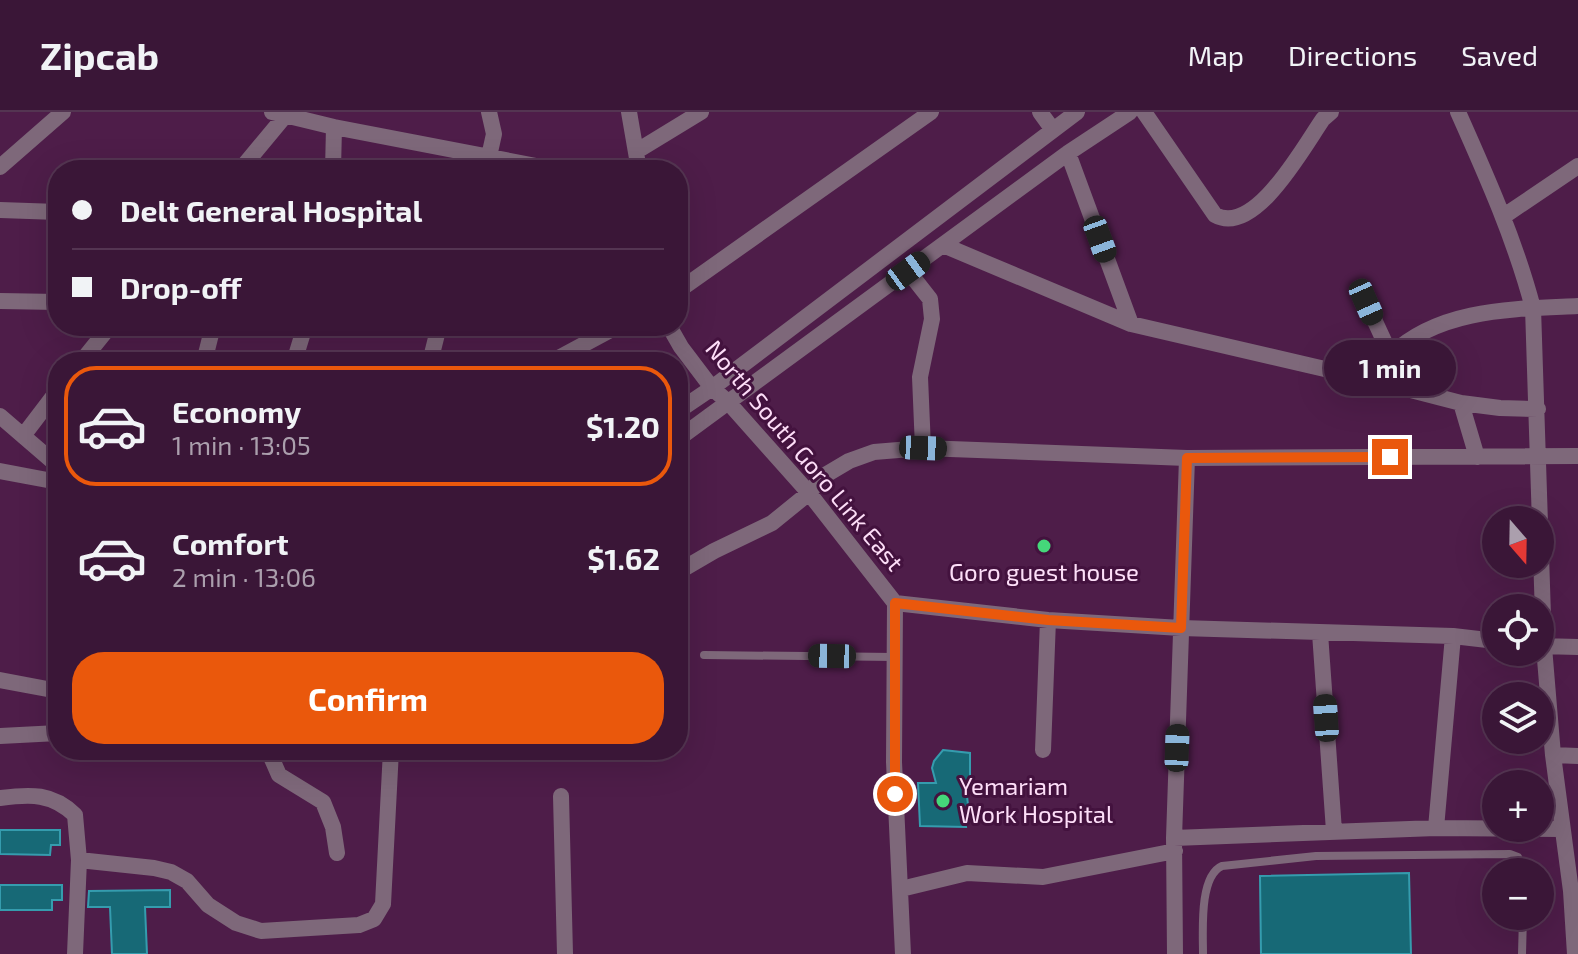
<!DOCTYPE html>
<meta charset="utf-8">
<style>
:root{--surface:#3a1637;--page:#452342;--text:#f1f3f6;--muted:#ab9fad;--line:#543552;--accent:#ea580c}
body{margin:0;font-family:"Exo 2",sans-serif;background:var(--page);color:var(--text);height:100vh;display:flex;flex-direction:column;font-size:30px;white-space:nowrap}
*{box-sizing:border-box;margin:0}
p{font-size:26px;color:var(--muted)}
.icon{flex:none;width:44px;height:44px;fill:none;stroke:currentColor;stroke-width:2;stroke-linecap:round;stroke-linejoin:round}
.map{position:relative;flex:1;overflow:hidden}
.panel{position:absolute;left:48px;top:240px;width:640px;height:408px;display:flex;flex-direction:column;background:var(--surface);border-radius:32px;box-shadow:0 8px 32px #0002,0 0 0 2px var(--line)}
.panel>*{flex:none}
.banner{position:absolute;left:48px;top:48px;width:640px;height:176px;border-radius:32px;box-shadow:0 8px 32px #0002,0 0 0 2px var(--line);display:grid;align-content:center;height:176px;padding:0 24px;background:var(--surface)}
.needle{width:52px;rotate:160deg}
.fabs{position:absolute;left:1482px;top:394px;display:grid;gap:16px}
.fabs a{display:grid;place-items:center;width:72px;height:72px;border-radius:50%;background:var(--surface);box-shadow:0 8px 32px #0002,0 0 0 2px var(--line);font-size:40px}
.end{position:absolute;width:36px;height:36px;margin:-18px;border:10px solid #ea580c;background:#fff;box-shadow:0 0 0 4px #fff}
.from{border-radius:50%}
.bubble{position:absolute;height:56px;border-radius:28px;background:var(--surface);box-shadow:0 8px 32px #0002,0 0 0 2px var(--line);font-size:26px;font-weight:700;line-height:56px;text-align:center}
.car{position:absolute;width:24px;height:48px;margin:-24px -12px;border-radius:10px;box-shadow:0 0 6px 2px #0007;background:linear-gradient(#222 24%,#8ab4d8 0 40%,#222 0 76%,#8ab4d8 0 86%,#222 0)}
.banner b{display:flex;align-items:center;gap:28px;height:76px;font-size:30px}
.banner b+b{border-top:2px solid var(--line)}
.banner i{width:20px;height:20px;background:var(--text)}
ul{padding:14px 0 0;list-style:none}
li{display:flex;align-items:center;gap:24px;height:120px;margin:0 16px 12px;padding:0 8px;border:4px solid transparent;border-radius:32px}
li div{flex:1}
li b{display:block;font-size:30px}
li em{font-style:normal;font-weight:700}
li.on{border-color:var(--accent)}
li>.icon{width:72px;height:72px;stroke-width:1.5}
.action{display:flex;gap:16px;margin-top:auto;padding:16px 24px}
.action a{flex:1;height:92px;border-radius:32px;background:var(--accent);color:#fff;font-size:32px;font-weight:700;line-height:92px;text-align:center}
header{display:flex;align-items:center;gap:48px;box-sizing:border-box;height:112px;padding:0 40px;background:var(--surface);border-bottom:2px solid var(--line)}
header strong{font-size:38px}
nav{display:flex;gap:44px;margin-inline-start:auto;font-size:28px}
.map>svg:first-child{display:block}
.building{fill:#176976;stroke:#359cae;stroke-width:2}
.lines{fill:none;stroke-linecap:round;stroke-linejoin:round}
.lane{stroke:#7e687a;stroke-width:8}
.street{stroke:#7e687a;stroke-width:16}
.route{stroke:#ea580c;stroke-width:10}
.poi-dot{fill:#45d77a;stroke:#43123e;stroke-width:3}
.labels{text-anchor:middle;stroke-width:6;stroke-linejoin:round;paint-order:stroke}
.street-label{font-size:24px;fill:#fddef8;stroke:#43123e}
.poi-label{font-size:24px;fill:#fddef8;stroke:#43123e}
</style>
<header>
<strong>Zipcab</strong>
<nav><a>Map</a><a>Directions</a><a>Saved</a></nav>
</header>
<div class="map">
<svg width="1578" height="842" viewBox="0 0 1578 842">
<rect width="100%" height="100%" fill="#4e1d49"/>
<path class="building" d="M943 638 970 641V672L966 675 969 702 964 703 966 715 920 714 918 671H936L932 656 934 649Z
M0 718H60V733H51L50 743 0 742Z
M1409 761 1411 842H1261L1260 764Z
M0 773H62V788H52V798H0Z
M170 778V795H145L147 842H112L110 795H88L89 779Z"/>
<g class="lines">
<path class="lane" d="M704 543 895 545
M1203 842C1203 819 1199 764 1222 754L1316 744 1510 742 1518 745 1524 760
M1522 842 1523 804"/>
<path class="street" d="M272 0 334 15 557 58
M629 0 639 58
M1040 0 1053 18
M1144 0 1215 103C1255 125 1304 34 1323 7L1331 0
M1458 0C1487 65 1515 128 1533 196L1544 535 1553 643 1571 779 1575 842
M637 39 701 0
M1068 41 1131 212
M0 55 63 0
M240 58 285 4
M333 58 334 15
M486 58 494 22 489 0
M0 98 58 100
M1504 104 1578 54
M943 133 1131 212 1372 268 1461 291 1500 296 1538 297
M908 159 930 187 932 207 920 265 923 336
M678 179 931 0
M0 189 58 190
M1366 190 1391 244
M669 214 681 235 712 276 728 290 809 381 895 491 894 650 903 842
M81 250 110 214
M204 250 213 214
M294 250 305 214
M430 250 439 214
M551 250 618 214
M1372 268C1378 260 1384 250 1391 243 1440 196 1515 197 1578 194
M1461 291 1477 345
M678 299 712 276 1077 0
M0 304 58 354
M23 324 58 278
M678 327 1068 41 1130 0
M0 359 58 370
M678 460 714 439 772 411 809 381 822 365 849 349 874 340 923 336 1187 346 1578 344
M895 491 1048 508 1181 516 1453 524 1496 529
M1320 521 1334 719
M1540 534 1578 535
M0 568 58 579
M0 624 58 621
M268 638 279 663 323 690 333 715 337 741
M1043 638 1048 508
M1553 643 1578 644
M561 684 565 842
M0 686C31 682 52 681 75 703L79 748 75 842
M1436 716 1453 524
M1174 726 1436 716 1562 717
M79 748 154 756 171 760 187 769 208 793 236 811 261 819 359 813 374 807 383 792 391 638
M901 777 967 761 1043 765 1175 739
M1175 842 1174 726 1187 346"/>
</g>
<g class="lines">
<path class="route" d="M895 682V491L1048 508 1181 516 1187 346 1390 345"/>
</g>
<g class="poi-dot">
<circle cx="1044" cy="434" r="8"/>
<circle cx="943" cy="689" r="8"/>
</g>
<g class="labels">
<g class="street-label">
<text transform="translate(804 344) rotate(50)" y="8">North South Goro Link East</text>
</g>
<g class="poi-label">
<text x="1044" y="469">Goro guest house</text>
<text x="959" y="683" text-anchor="start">Yemariam<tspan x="959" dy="28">Work Hospital</tspan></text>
</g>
</g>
</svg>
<div class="fabs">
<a><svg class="needle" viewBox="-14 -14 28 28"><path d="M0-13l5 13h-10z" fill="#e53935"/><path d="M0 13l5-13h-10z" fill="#ab9fad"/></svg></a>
<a><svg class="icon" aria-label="locate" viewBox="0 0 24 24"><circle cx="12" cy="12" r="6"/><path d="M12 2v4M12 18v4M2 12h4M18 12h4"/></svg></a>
<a><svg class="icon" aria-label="layers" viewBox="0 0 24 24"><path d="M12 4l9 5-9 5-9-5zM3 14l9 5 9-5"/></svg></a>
<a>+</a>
<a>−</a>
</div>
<i class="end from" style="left:895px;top:682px"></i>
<i class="end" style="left:1390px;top:345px"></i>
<div class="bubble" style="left:1324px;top:228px;width:132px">1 min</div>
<i class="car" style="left:1100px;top:127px;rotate:160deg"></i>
<i class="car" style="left:908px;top:159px;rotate:54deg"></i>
<i class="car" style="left:1366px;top:190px;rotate:156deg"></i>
<i class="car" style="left:923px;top:336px;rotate:92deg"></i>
<i class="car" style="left:832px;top:544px;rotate:271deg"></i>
<i class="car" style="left:1326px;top:606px;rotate:356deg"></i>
<i class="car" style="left:1177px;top:636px;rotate:2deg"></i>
<div class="banner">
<b><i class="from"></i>Delt General Hospital</b>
<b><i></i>Drop-off</b>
</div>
<section class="panel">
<ul>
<li class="on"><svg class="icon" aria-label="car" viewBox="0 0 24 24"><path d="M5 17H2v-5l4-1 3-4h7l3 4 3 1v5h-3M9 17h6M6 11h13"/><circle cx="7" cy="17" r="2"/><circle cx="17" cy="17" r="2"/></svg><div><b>Economy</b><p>1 min · 13:05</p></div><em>$1.20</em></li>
<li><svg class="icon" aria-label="car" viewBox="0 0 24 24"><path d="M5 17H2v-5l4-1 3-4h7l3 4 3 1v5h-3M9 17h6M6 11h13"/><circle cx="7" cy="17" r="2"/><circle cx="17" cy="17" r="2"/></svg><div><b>Comfort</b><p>2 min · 13:06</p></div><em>$1.62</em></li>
</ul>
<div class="action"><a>Confirm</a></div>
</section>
</div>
